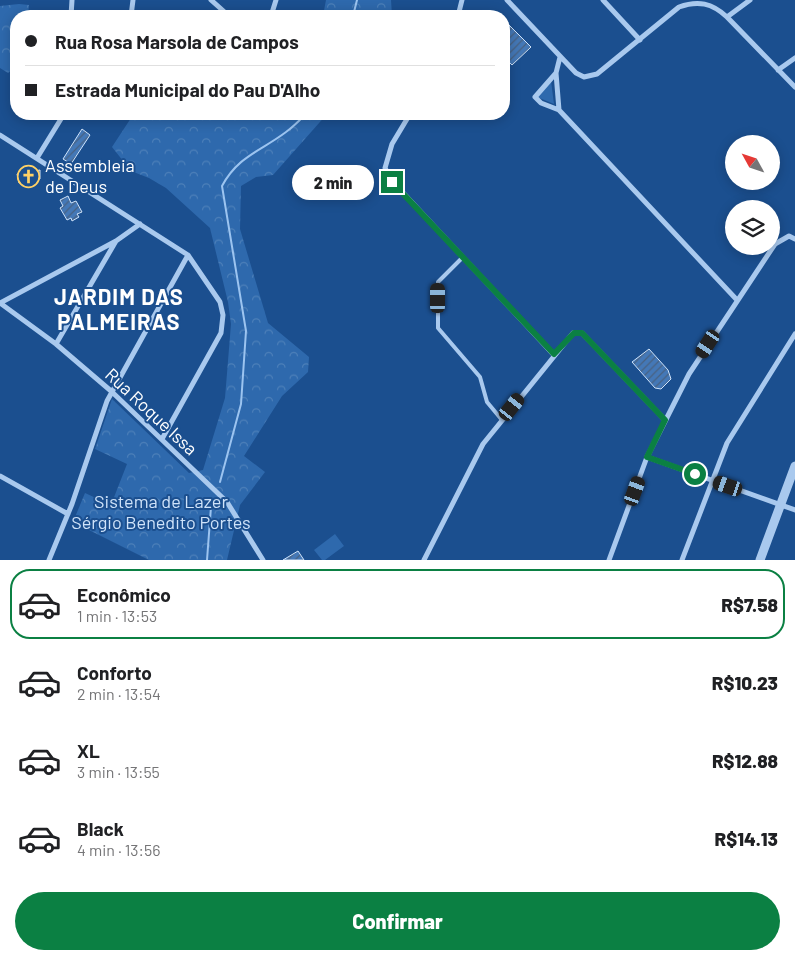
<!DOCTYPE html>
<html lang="pt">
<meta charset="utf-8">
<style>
:root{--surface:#fff;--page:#f2f2f2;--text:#202124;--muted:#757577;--line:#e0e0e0;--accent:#0b8043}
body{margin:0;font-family:Barlow,sans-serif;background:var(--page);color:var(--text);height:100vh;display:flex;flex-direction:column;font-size:19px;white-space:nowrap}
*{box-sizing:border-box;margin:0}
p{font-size:16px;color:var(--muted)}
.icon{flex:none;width:28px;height:28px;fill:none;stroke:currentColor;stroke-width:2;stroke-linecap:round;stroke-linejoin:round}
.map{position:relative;height:560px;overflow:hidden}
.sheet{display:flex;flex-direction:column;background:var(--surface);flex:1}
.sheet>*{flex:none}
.banner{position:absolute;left:10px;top:10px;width:500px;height:110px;border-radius:20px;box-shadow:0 2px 12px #0003;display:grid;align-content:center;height:110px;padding:0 15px;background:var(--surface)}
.needle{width:32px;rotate:310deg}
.controls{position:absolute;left:725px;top:135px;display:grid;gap:10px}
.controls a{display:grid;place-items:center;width:55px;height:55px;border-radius:50%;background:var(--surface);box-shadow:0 2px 12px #0003;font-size:25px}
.end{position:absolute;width:22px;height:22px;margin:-11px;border:6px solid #0b8043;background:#fff;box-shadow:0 0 0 2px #fff}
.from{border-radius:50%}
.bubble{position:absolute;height:35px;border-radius:18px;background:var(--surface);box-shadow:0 2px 12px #0003;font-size:16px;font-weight:800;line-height:35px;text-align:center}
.car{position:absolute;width:15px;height:30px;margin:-15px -8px;border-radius:6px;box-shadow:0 0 4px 1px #0007;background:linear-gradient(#222 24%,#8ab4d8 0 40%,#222 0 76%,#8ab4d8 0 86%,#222 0)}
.banner b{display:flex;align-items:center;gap:18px;height:48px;font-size:19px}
.banner b+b{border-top:1px solid var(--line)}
.banner i{width:12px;height:12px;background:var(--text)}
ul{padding:9px 0 0;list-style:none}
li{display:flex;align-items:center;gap:15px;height:70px;margin:0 10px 8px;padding:0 5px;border:2px solid transparent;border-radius:20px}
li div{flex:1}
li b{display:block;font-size:19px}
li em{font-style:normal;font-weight:800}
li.current{border-color:var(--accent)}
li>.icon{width:45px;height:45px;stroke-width:1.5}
.cta{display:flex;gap:10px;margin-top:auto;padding:10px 15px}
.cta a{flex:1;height:58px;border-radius:30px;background:var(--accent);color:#fff;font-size:20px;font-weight:800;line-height:58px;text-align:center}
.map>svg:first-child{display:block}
.green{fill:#2e69ad}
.forest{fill:url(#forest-crowns)}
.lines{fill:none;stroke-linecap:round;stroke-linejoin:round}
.stream{stroke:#9cc4f0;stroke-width:2}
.building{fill:url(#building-hatch);stroke:#cfe3fa}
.service{stroke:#a9c9ee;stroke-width:4}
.minor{stroke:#a9c9ee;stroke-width:5}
.tertiary{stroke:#a9c9ee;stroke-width:9}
.route{stroke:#0b8043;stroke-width:6}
.labels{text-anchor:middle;stroke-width:4;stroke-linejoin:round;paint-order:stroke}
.poi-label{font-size:18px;fill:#fff;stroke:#1b4f8f;text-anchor:start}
.street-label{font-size:18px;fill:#fff;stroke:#1b4f8f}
.park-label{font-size:18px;fill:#cfe3fa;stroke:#1b4f8f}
.district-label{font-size:22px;font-weight:bold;letter-spacing:1px;fill:#fff;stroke:#1b4f8f}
</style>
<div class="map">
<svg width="795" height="560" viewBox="0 0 795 560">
<defs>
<pattern id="forest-crowns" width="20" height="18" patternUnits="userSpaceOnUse" patternTransform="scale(1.25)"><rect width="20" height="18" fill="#2e69ad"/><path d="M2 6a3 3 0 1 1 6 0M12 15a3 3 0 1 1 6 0" fill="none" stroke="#4d80b9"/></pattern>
<pattern id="building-hatch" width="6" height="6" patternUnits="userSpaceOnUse" patternTransform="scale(1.25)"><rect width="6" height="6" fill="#4478b7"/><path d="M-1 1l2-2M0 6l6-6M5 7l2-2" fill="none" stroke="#486282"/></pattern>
</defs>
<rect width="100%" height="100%" fill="#1b4f8f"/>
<path class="green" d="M551 81 554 104 537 97Z
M335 534 344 546 325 560H322L314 550Z"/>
<path class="forest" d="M326 0H391L392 16H323Z
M19 4 29 5 28 16H16V67L8 73 0 68V6Z
M125 114H327L273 175 256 177 241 186 240 229 268 323 309 357 308 372 282 396 244 456 265 472 240 505 227 560H149L73 522 85 493 111 505 127 464 95 449 112 399 189 473 203 470 225 398 231 324 228 302 210 228 166 188 149 178 131 171 112 147 131 118Z"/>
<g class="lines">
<path class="stream" d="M353 16 357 0
M220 482 241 404 246 331 222 186C238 156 261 151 286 132 293 127 300 120 306 114
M207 560 211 507"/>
</g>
<path class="building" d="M509 25 531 47 512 65 504 57V30Z
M82 129 90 135 71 164 63 159Z
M40 170V179L19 183 17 174Z
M68 196 71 203 76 201 82 212 77 214 79 217 72 221 71 218 67 220 60 208 63 206 60 200Z
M649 349 668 370 671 379 661 389 655 388 632 362Z
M298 551 304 560H283Z"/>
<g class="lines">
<path class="service" d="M462 258 438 282V328L480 377 487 402 502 420"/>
<path class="minor" d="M211 0 229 16
M507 0 576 73 584 77 597 74 679 7C698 0 712 3 727 17L795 87
M603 0 640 40
M71 16 72 0
M131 16 133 0
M271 16 276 0
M458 16 462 0
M727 17 750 0
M560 57 556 73 559 110 737 300
M778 70 795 58
M556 73 535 97 541 103 559 110
M410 114 392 144 385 168 392 181 554 355
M0 135 188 255 220 302 223 315 221 333 162 439
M37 158 64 114
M140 224 116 241 0 303 56 344 111 391 227 502 263 560
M56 344 116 241
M647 457 795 510
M0 476 68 514
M49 560 72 504 107 401 188 255
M424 560 483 444 573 333H582L665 420
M609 560 647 457 689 374 775 244 789 236 795 239
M682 560 727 443 795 334"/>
<path class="tertiary" d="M760 560 795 466"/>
</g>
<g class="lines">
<path class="route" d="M392 182 554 354 574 333H582L665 420 647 457 695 474"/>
</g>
<defs>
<symbol id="church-ring" viewBox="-11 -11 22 22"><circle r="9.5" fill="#1b4f8f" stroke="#ffd166" stroke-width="1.5"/><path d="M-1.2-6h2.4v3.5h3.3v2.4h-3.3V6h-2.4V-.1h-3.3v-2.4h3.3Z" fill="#ffd166"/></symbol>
</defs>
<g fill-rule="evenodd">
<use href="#church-ring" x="16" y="164" width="25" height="25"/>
</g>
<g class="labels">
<g class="poi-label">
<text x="45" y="172">Assembleia<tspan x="45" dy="21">de Deus</tspan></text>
</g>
<g class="street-label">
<text transform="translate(151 412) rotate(43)" y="6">Rua Roque Issa</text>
</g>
<g class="park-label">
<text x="161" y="508">Sistema de Lazer<tspan x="161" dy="21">Sérgio Benedito Portes</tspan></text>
</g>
<g class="district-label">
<text x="119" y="305">JARDIM DAS<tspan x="119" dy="25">PALMEIRAS</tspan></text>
</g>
</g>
</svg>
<div class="controls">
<a><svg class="needle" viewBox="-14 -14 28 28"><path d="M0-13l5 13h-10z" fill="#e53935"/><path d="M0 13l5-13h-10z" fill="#757577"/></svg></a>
<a><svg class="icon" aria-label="layers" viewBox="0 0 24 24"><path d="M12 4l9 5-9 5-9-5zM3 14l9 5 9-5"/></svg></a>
</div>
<i class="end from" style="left:695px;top:474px"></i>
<i class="end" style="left:392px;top:182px"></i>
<div class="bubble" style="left:292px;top:165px;width:82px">2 min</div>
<i class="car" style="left:438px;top:298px;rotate:0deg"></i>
<i class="car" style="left:708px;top:344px;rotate:213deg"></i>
<i class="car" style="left:512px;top:407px;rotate:39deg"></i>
<i class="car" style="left:728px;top:486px;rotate:289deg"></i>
<i class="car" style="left:635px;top:491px;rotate:20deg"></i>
<div class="banner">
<b><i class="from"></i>Rua Rosa Marsola de Campos</b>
<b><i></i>Estrada Municipal do Pau D'Alho</b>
</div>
</div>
<section class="sheet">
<ul>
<li class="current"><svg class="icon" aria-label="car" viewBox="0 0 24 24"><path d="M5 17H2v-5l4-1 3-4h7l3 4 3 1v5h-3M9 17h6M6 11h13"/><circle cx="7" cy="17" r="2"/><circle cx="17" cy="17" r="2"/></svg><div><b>Econômico</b><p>1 min · 13:53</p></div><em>R$7.58</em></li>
<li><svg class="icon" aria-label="car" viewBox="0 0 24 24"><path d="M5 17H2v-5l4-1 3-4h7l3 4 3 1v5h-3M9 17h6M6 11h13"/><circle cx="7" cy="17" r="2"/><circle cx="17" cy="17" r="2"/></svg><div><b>Conforto</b><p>2 min · 13:54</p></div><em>R$10.23</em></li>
<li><svg class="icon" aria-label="car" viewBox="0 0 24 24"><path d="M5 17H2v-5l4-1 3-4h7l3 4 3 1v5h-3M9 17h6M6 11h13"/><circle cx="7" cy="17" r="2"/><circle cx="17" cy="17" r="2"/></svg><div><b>XL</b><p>3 min · 13:55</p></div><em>R$12.88</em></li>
<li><svg class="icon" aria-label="car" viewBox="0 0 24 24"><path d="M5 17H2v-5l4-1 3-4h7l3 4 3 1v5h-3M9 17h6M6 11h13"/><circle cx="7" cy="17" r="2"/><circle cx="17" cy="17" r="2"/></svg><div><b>Black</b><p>4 min · 13:56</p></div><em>R$14.13</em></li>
</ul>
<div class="cta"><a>Confirmar</a></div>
</section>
